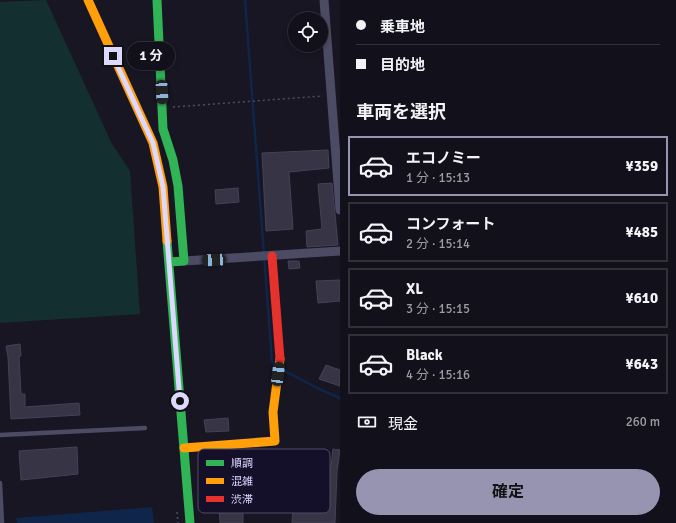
<!DOCTYPE html>
<html lang="ja">
<meta charset="utf-8">
<style>
:root{--surface:#12101a;--page:#1f1e27;--text:#f1f3f6;--muted:#9c9da2;--line:#313039;--accent:#9794b2}
body{margin:0;font-family:Signika,"Noto Sans JP",sans-serif;background:var(--page);color:var(--text);height:100vh;display:flex;flex-direction:column;font-size:15px;white-space:nowrap}
*{box-sizing:border-box;margin:0}
p{font-size:13px;color:var(--muted)}
.icon{flex:none;width:22px;height:22px;fill:none;stroke:currentColor;stroke-width:2;stroke-linecap:round;stroke-linejoin:round}
.map{position:relative;flex:1;overflow:hidden}
.panel{display:flex;flex-direction:column;background:var(--surface);width:336px}
.panel>*{flex:none}
.top-card{display:grid;align-content:center;height:88px;padding:0 16px;background:var(--surface)}
.controls{position:absolute;left:288px;top:12px;display:grid;gap:8px}
.controls a{display:grid;place-items:center;width:40px;height:40px;border-radius:50%;background:var(--surface);box-shadow:0 2px 6px #0003,0 0 0 1px var(--line);font-size:20px}
.end{position:absolute;width:18px;height:18px;margin:-9px;border:5px solid #dcd8ff;background:#111;box-shadow:0 0 0 2px #111}
.from{border-radius:50%}
.bubble{position:absolute;height:28px;border-radius:14px;background:var(--surface);box-shadow:0 2px 6px #0003,0 0 0 1px var(--line);font-size:13px;font-weight:700;line-height:28px;text-align:center}
.car{position:absolute;width:12px;height:24px;margin:-12px -6px;border-radius:5px;box-shadow:0 0 3px 1px #0007;background:linear-gradient(#222 24%,#8ab4d8 0 40%,#222 0 76%,#8ab4d8 0 86%,#222 0)}
.top-card b{display:flex;align-items:center;gap:14px;height:38px;font-size:15px}
.top-card b+b{border-top:1px solid var(--line)}
.top-card i{width:10px;height:10px;background:var(--text)}
ul{padding:0;list-style:none}
li{display:flex;align-items:center;gap:12px;height:60px;margin:0 8px 6px;padding:0 8px;border:2px solid var(--line);border-radius:0px}
li div{flex:1}
li b{display:block;font-size:15px}
li em{font-style:normal;font-weight:700}
li.active{border-color:var(--accent)}
li>.icon{width:36px;height:36px;stroke-width:1.5}
h2{padding:0 16px;font-size:18px;line-height:48px}
.pay{display:flex;align-items:center;gap:10px;height:44px;padding:0 16px;font-size:15px}
.pay p{margin-inline-start:auto}
.action{display:flex;gap:8px;margin-top:auto;padding:8px 16px}
.action a{flex:1;height:46px;border-radius:24px;background:var(--accent);color:#111;font-size:16px;font-weight:700;line-height:46px;text-align:center}
main{display:flex;flex:1;min-height:0}
.map>svg:first-child{display:block}
.green{fill:#142f2f}
.water{fill:#0f254a}
.lines{fill:none;stroke-linecap:round;stroke-linejoin:round}
.stream{stroke:#0f254a;stroke-width:2.5}
.building{fill:#363445;stroke:#454157}
.path{stroke:#465261;stroke-width:1.5;stroke-dasharray:2 3;stroke-linecap:butt}
.lane{stroke:#4c4b64;stroke-width:4.5}
.street{stroke:#4c4b64;stroke-width:9}
.fast{stroke:#30b455;stroke-width:9}
.slow{stroke:#ff9f0a;stroke-width:9}
.jam{stroke:#e5322d;stroke-width:9}
.route{stroke:#dcd8ff;stroke-width:5}
.key{fill:#141029;stroke:#504c69;stroke-width:1}
.key-label{font-size:11px;fill:#dcd8ff}
</style>
<main>
<div class="map">
<svg width="340" height="523" viewBox="0 0 340 523">
<rect width="100%" height="100%" fill="#181623"/>
<path class="green" d="M46 0 112 144 130 171 140 314 0 323V2Z"/>
<path class="water" d="M152 507 154 523H17L16 518Z"/>
<g class="lines">
<path class="stream" d="M245 0 272 362 276 365
M283 370 319 389 340 398"/>
</g>
<path class="building" d="M328 150 329 168 289 172 293 229 266 231 262 153Z
M332 183 338 245 307 247 306 231 322 229 318 184Z
M238 188 239 202 216 204 215 190Z
M288 261H299L300 268 289 269Z
M340 280V301L318 303 316 281Z
M20 344 21 356H19L21 394H25V407L79 403 80 415 11 419 8 357 6 346Z
M326 365 340 370V386L319 379Z
M228 418 229 431 206 432 204 420Z
M77 447 78 474 21 480 19 451Z
M333 449 340 450 337 471 335 523H292L293 504 287 503 288 481 282 480 283 472H289V465H305V467H331Z
M251 465 253 504H243V523H220L219 506 202 508V497L230 495 229 467Z"/>
<g class="lines">
<path class="path" d="M173 107 323 96
M177 512 178 523"/>
<path class="lane" d="M0 435 145 428
M0 483 2 523"/>
<path class="street" d="M324 0 340 210
M184 261 340 251"/>
<path class="fast" d="M157 0 163 129 173 160 178 186 184 261 170 262
M167 241 190 523"/>
<path class="slow" d="M88 0 153 143 163 187 167 241
M184 448 275 441 273 412 280 359"/>
<path class="jam" d="M272 256 280 359"/>
</g>
<g class="lines">
<path class="route" d="M113 56 153 143 163 187 180 401"/>
</g>
<rect x="198" y="449" width="132" height="64" rx="6" class="key"/>
<rect x="206" y="460" width="18" height="6" fill="#30b455"/>
<rect x="206" y="478" width="18" height="6" fill="#ff9f0a"/>
<rect x="206" y="496" width="18" height="6" fill="#e5322d"/>
<g class="key-label">
<text x="231" y="467">順調</text>
<text x="231" y="485">混雑</text>
<text x="231" y="503">渋滞</text>
</g>
</svg>
<div class="controls">
<a><svg class="icon" aria-label="locate" viewBox="0 0 24 24"><circle cx="12" cy="12" r="6"/><path d="M12 2v4M12 18v4M2 12h4M18 12h4"/></svg></a>
</div>
<i class="end from" style="left:180px;top:401px"></i>
<i class="end" style="left:113px;top:56px"></i>
<div class="bubble" style="left:127px;top:42px;width:48px">1 分</div>
<i class="car" style="left:162px;top:92px;rotate:177deg"></i>
<i class="car" style="left:214px;top:260px;rotate:267deg"></i>
<i class="car" style="left:278px;top:374px;rotate:7deg"></i>
</div>
<section class="panel">
<div class="top-card">
<b><i class="from"></i>乗車地</b>
<b><i></i>目的地</b>
</div>
<h2>車両を選択</h2>
<ul>
<li class="active"><svg class="icon" aria-label="car" viewBox="0 0 24 24"><path d="M5 17H2v-5l4-1 3-4h7l3 4 3 1v5h-3M9 17h6M6 11h13"/><circle cx="7" cy="17" r="2"/><circle cx="17" cy="17" r="2"/></svg><div><b>エコノミー</b><p>1 分 · 15:13</p></div><em>¥359</em></li>
<li><svg class="icon" aria-label="car" viewBox="0 0 24 24"><path d="M5 17H2v-5l4-1 3-4h7l3 4 3 1v5h-3M9 17h6M6 11h13"/><circle cx="7" cy="17" r="2"/><circle cx="17" cy="17" r="2"/></svg><div><b>コンフォート</b><p>2 分 · 15:14</p></div><em>¥485</em></li>
<li><svg class="icon" aria-label="car" viewBox="0 0 24 24"><path d="M5 17H2v-5l4-1 3-4h7l3 4 3 1v5h-3M9 17h6M6 11h13"/><circle cx="7" cy="17" r="2"/><circle cx="17" cy="17" r="2"/></svg><div><b>XL</b><p>3 分 · 15:15</p></div><em>¥610</em></li>
<li><svg class="icon" aria-label="car" viewBox="0 0 24 24"><path d="M5 17H2v-5l4-1 3-4h7l3 4 3 1v5h-3M9 17h6M6 11h13"/><circle cx="7" cy="17" r="2"/><circle cx="17" cy="17" r="2"/></svg><div><b>Black</b><p>4 分 · 15:16</p></div><em>¥643</em></li>
</ul>
<div class="pay"><svg class="icon" aria-label="cash" viewBox="0 0 24 24"><path d="M3 7h18v10H3z"/><circle cx="12" cy="12" r="2"/></svg>現金<p>260 m</p></div>
<div class="action"><a>確定</a></div>
</section>
</main>
